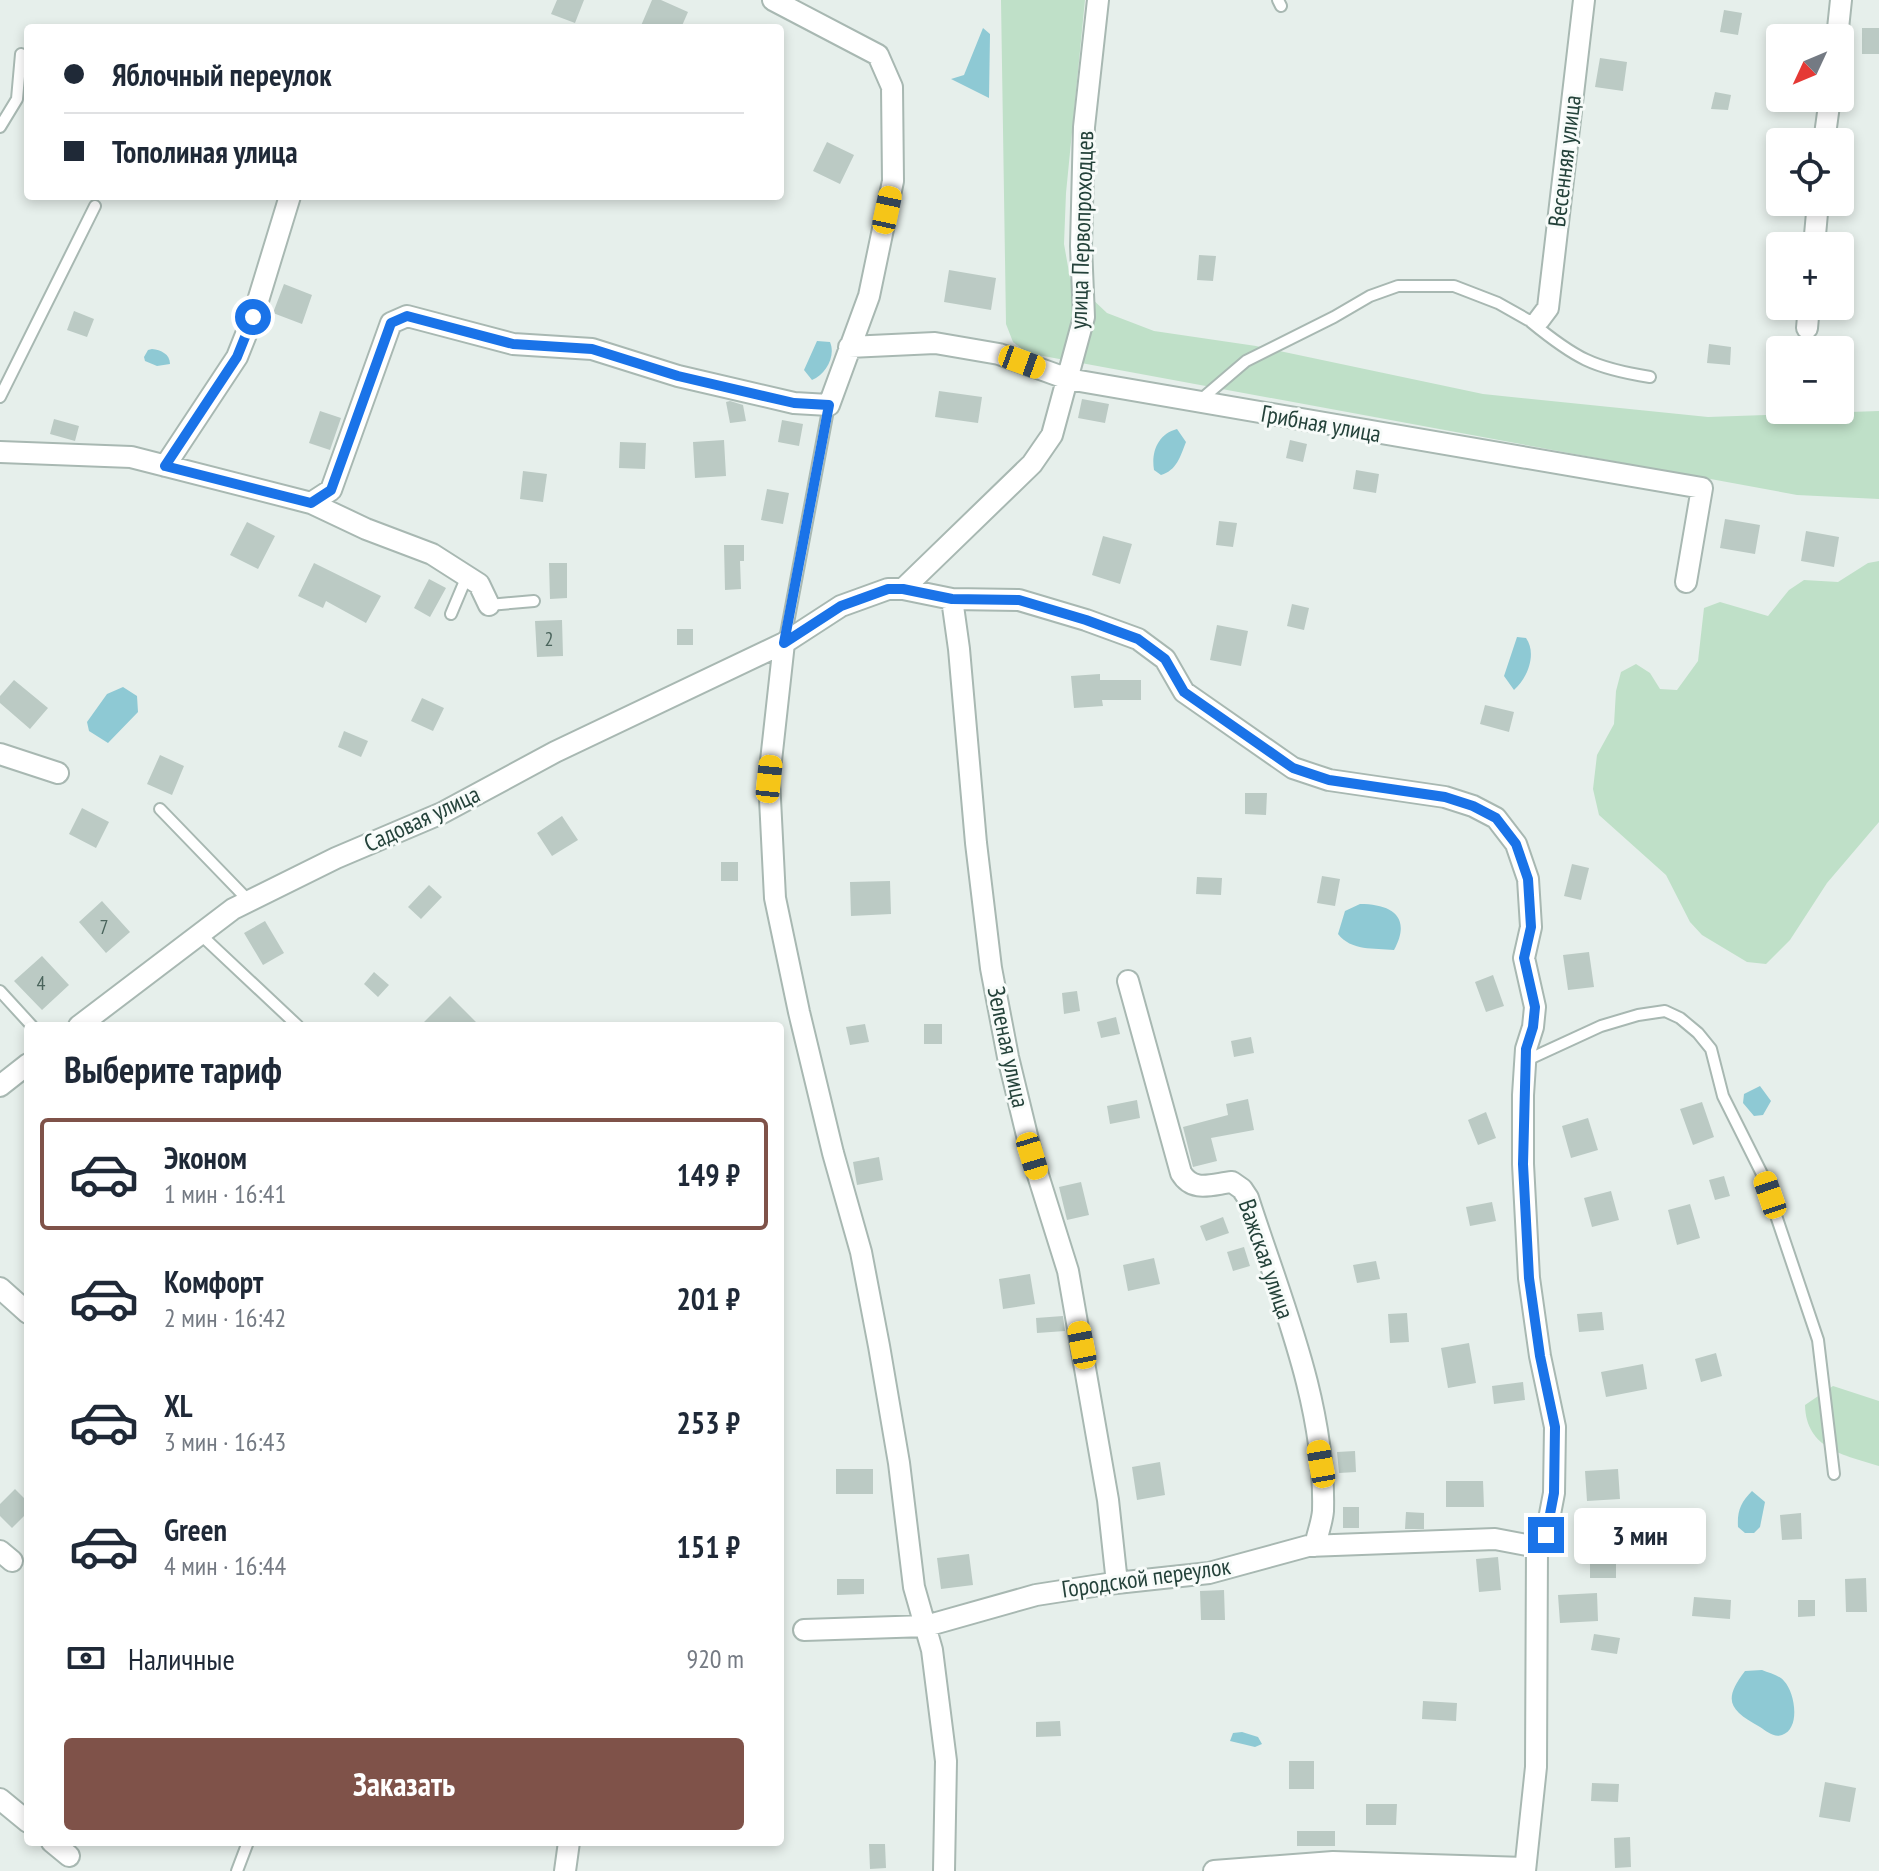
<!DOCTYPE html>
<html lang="ru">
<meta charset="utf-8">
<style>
:root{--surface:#fff;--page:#f2f2f3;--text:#1f2937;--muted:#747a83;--line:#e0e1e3;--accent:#7f5249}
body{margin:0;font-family:"PT Sans Narrow",sans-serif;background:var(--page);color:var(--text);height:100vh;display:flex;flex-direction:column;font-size:30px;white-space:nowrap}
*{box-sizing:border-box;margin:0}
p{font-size:26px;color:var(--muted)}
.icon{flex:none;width:44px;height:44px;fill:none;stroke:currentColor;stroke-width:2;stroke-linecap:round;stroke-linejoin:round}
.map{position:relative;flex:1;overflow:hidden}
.panel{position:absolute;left:24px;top:1022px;width:760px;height:824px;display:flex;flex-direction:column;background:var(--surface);border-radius:8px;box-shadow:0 4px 12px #0003}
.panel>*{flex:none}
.guide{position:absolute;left:24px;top:24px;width:760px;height:176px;border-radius:8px;box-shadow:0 4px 12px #0003;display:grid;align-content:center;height:176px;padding:0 40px;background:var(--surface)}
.needle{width:52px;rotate:226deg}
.controls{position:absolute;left:1766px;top:24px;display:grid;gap:16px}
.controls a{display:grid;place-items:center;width:88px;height:88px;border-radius:8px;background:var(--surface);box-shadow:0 4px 12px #0003;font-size:40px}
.end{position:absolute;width:36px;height:36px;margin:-18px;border:10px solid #1a73e8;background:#fff;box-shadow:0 0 0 4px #fff}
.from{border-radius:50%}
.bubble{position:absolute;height:56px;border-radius:8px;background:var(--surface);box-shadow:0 4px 12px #0003;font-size:26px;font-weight:800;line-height:56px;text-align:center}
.car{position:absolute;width:24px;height:48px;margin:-24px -12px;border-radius:10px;box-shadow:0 0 6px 2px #0007;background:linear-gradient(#f5c518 24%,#345 0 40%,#f5c518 0 76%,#345 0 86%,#f5c518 0)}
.guide b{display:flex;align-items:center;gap:28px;height:76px;font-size:30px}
.guide b+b{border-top:2px solid var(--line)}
.guide i{width:20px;height:20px;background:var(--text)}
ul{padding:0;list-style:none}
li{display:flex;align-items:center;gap:24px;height:112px;margin:0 16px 12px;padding:0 24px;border:4px solid transparent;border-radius:8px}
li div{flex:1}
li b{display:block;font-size:30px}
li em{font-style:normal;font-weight:800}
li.on{border-color:var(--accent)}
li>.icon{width:72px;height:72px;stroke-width:1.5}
h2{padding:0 40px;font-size:36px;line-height:96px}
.pay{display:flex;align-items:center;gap:20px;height:88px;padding:0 40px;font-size:30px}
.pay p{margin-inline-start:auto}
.action{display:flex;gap:16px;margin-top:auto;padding:16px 40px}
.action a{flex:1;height:92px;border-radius:8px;background:var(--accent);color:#fff;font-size:32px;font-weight:800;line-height:92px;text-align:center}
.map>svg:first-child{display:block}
.green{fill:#bfe0c8}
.water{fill:#8ec9d4}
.building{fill:#bbcac4}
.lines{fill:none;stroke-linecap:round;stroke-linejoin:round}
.lane-casing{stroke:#a8b8b2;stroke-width:14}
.street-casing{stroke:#a8b8b2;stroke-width:24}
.lane{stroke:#fff;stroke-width:10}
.street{stroke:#fff;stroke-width:20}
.route{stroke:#1a73e8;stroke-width:10}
.labels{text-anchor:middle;stroke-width:6;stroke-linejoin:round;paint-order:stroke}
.number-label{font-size:20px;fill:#4a645c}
.street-label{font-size:24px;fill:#24423a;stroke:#f7fbf9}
</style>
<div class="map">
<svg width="1879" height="1871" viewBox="0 0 1879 1871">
<rect width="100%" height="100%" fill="#e6efeb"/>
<path class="green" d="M1001 0H1085L1066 193 1064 244 1070 278 1107 313 1154 331 1256 346 1483 394 1708 417 1879 411V499L1797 495 1027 353 1013 342 1006 324Z
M1879 561V822L1827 883 1790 940 1766 964 1747 962 1702 935 1690 922 1666 875 1599 815 1593 789 1597 755 1614 724 1616 691 1621 672 1636 664 1650 673 1660 689 1677 690 1698 661 1704 608 1720 602 1768 616 1789 590 1804 580 1838 582 1868 563Z
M1833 1386 1879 1401V1466C1844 1455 1806 1449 1805 1405Z"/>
<path class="water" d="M983 28 990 34 989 98 951 79 964 75Z
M817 341 830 342C836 356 826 374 812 380L804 370Z
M152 349C161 350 170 354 170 364L157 366 145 361 144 357 148 350Z
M1177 429 1186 442C1180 457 1177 470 1161 475L1154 470C1151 452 1158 434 1177 429Z
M1517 637 1526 638C1537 653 1528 678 1514 690L1504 676Z
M123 687 137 696 138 712 108 743 89 731 87 722 107 694Z
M1360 904C1392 904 1412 917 1394 950 1374 948 1351 951 1338 934L1345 911Z
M1760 1086 1771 1101 1763 1115 1754 1116 1743 1103 1744 1094Z
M1752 1491 1765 1502 1760 1527 1754 1533H1745L1738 1527C1737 1511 1741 1502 1752 1491Z
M1762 1670C1769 1673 1779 1675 1784 1681 1795 1692 1801 1729 1782 1735 1774 1738 1766 1731 1760 1727 1730 1710 1722 1701 1745 1671Z
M1242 1732 1258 1737 1262 1744 1255 1747 1230 1741 1233 1733Z"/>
<path class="building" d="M557 0H584L575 23 551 14Z
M652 0H661L688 12 681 28H640Z
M1724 10 1742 13 1738 35 1720 32Z
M1862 28H1879V54H1862Z
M1600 58 1627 62 1623 91 1595 87Z
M1715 92 1731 95 1728 110 1711 109Z
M827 142 854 155 840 184 813 171Z
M1199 255 1216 256 1213 281 1197 280Z
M949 270 996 278 991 310 944 302Z
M284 284 312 295 302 324 273 313Z
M74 311 94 319 87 337 67 330Z
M1709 344 1731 347 1730 365 1707 363Z
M939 391 982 397 978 423 935 417Z
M1082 399 1109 404 1105 423 1078 418Z
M730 401 743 405 746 421 730 423 726 402Z
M320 411 341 418 330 450 309 443Z
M54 419 79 426 75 441 50 434Z
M782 420 803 424 799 446 778 442Z
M724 440 726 476 695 478 693 442Z
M1290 440 1307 444 1303 462 1286 458Z
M620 442 646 443 645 469 619 468Z
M1356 470 1379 474 1376 493 1353 489Z
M523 471 547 474 543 502 520 499Z
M767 489 789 493 783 524 761 520Z
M1725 519 1760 525 1755 554 1720 548Z
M1219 521 1237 523 1233 547 1216 545Z
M247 522 275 536 258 569 230 555Z
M1806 531 1839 537 1834 567 1801 561Z
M1103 536 1132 544 1120 584 1092 575Z
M724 545H744V561H740L741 589 725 590Z
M314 563 381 596 366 623 326 601 323 608 298 596Z
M549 563H567V598L550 599Z
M429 579 446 588 430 617 414 608Z
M1292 604 1309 608 1304 630 1287 626Z
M562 620 563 656 537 657 535 621Z
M1217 625 1248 631 1241 666 1210 660Z
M677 629H693V645H677Z
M1100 674V680H1141V700H1102L1103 706 1074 708 1071 676Z
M14 680 48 708 30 729 0 703V696Z
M422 698 444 708 433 731 411 721Z
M1485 705 1514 712 1509 732 1480 724Z
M344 731 368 741 361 757 338 747Z
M160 755 184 766 172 795 147 784Z
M1245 793H1267L1266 815 1245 814Z
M82 808 109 822 96 848 69 834Z
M562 816 578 840 552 856 537 833Z
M721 862H738V881H721Z
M1572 864 1589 868 1581 900 1564 896Z
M1322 876 1340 879 1335 906 1317 903Z
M1197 877 1222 878 1221 895 1196 894Z
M890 881 891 914 851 916 850 882Z
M429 885 442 897 421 919 408 907Z
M102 901 130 932 106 953 79 922Z
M265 921 284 953 263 965 244 933Z
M1589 952 1594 987 1568 990 1563 955Z
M42 956 69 985 42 1010 14 981Z
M374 972 389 985 378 997 364 984Z
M1493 975 1504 1006 1486 1012 1475 982Z
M1077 991 1080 1011 1064 1014 1062 993Z
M450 996 480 1026H420Z
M1116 1017 1120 1034 1101 1038 1097 1022Z
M865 1024 869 1042 850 1045 846 1027Z
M924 1024H942V1044H924Z
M1251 1037 1254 1053 1234 1057 1231 1041Z
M1248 1099 1254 1130 1211 1138 1217 1161 1193 1167 1183 1127 1228 1115 1226 1104Z
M1137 1100 1140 1118 1110 1124 1107 1106Z
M1702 1102 1714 1137 1693 1145 1680 1109Z
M1486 1112 1496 1138 1478 1145 1468 1120Z
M1588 1118 1598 1150 1571 1158 1562 1126Z
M879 1157 883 1180 857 1185 853 1162Z
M1724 1176 1730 1196 1715 1200 1709 1180Z
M1081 1182 1089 1215 1067 1220 1059 1187Z
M1611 1191 1619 1220 1592 1227 1584 1198Z
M1492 1202 1496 1221 1470 1226 1466 1207Z
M1690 1204 1700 1238 1677 1245 1668 1210Z
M1223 1217 1229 1233 1206 1241 1200 1226Z
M1244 1247 1250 1266 1233 1271 1227 1252Z
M1154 1258 1160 1284 1128 1291 1123 1265Z
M1376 1261 1380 1279 1357 1283 1353 1265Z
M1030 1274 1035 1304 1003 1309 999 1279Z
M1602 1312 1604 1330 1579 1332 1577 1314Z
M1407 1313 1409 1342 1390 1343 1388 1314Z
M1063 1316 1065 1331 1037 1333 1036 1318Z
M1469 1343 1476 1383 1448 1388 1441 1348Z
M1716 1353 1722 1376 1701 1382 1695 1359Z
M1643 1364 1647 1389 1606 1397 1601 1372Z
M1523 1382 1525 1400 1494 1404 1492 1386Z
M1355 1451 1356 1472 1339 1473 1337 1452Z
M1160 1462 1165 1495 1137 1500 1132 1467Z
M836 1469H873V1494H836Z
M1618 1469 1620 1499 1587 1501 1585 1471Z
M1446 1481H1483L1484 1507H1446Z
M15 1489 28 1502V1512L12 1528 0 1516V1504Z
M1343 1507H1359V1528H1343Z
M1406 1512 1424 1513V1529H1405Z
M1801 1513 1802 1539 1782 1540 1780 1515Z
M1590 1551 1616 1552V1578H1590Z
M969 1554 973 1585 941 1589 937 1558Z
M1498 1557 1501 1590 1479 1592 1476 1559Z
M1866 1578 1867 1612H1846L1845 1579Z
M837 1579H864V1594L837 1595Z
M1224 1590 1225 1620H1201L1200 1591Z
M1597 1593 1598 1621 1560 1623 1558 1595Z
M1694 1597 1731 1600 1730 1619 1692 1616Z
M1798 1600H1815V1616L1798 1617Z
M1594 1634 1620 1638 1617 1654 1591 1650Z
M1423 1701 1457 1703 1456 1721 1422 1719Z
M1060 1721 1061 1736 1036 1737V1722Z
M1289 1761H1314V1789H1289Z
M1825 1782 1856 1788 1850 1822 1819 1817Z
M1592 1783 1619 1784 1618 1802 1591 1801Z
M1366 1804H1397L1396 1825H1366Z
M1297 1831H1335V1846H1297Z
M1630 1837 1631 1867 1615 1868 1614 1838Z
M869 1844H885L886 1868 870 1869Z"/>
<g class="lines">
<defs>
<path id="lane" d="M1278 0 1281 6
M0 127 17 99 21 54
M1531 322C1575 358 1593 368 1650 377
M0 397 95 206
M1198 402 1246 361 1334 317 1370 296 1398 286H1454L1498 303 1528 320H1539
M489 605 534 601
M451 614 467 576
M785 639 829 405
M160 809 249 901
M200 934 298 1026
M0 991 32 1026
M1525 1061 1601 1026 1638 1015 1665 1011 1680 1018 1698 1033 1711 1049 1723 1096 1762 1174 1818 1340 1834 1474
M237 1871 248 1842"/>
<path id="street" d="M1837 38 1841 0
M1824 142 1830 98
M1814 246 1818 202
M1539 320 1548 308 1584 0
M1807 328 1809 306
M849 347 935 343 999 354 1068 379 1702 488 1686 582
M0 452 131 457 311 503 366 529 432 554 479 584 489 605
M165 466 237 357 253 317 290 196
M311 503 331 490 391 323 407 316 513 344 592 349 678 376 794 403 829 405 869 296 893 181 892 87 878 55 773 0
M903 589 1032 464 1052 435 1084 317 1081 246 1084 127 1098 0
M952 599 959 649 976 843 991 968 1008 1057 1032 1156 1068 1271 1108 1500 1117 1583
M784 643 769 779 775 898 799 1012 833 1153 861 1252 879 1346 899 1463 914 1587 932 1650 946 1761 944 1871
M0 754 58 773
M1128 981 1181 1173C1193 1193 1212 1184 1232 1182L1242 1189 1248 1198C1280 1298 1326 1403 1323 1511 1322 1523 1317 1535 1315 1546
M79 1026 233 909 336 858 442 813 555 752 784 643 841 606 888 589H903L952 599 1019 600 1086 620 1138 639 1165 659 1184 692 1293 768 1329 780 1445 797 1473 806 1496 818 1516 844 1528 879 1531 927 1524 958 1535 1007 1533 1027 1526 1049 1523 1095V1164L1529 1278 1540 1356 1555 1427 1554 1493 1546 1535 1537 1547
M0 1086 28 1064
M0 1288 28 1313
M0 1551 12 1561
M804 1630 926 1626 1036 1595 1107 1584 1209 1573 1308 1546 1495 1539 1537 1547
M0 1799 28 1822
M52 1842 69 1856
M565 1871 569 1842
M1214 1871 1333 1862 1525 1868
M1525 1871 1536 1767 1537 1547"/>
</defs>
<use href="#lane" class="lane-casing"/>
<use href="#street" class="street-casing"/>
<use href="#lane" class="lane"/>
<use href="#street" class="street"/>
</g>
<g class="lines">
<path class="route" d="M253 317 237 357 165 466 311 503 331 490 391 323 407 316 513 344 592 349 678 376 794 403 829 405 784 643 841 606 888 589H903L952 599 1019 600 1086 620 1138 639 1165 659 1184 692 1293 768 1329 780 1445 797 1473 806 1496 818 1516 844 1528 879 1531 927 1524 958 1535 1007 1533 1027 1526 1049 1523 1164 1529 1278 1540 1356 1555 1427 1554 1493 1546 1535"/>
</g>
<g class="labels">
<g class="number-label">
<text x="549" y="646">2</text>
<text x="104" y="934">7</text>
<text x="41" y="990">4</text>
</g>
<g class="street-label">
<text transform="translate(1565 161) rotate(-83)" y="8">Весенняя улица</text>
<text transform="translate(1082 230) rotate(-88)" y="8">улица Первопроходцев</text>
<text transform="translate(1321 424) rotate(10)" y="8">Грибная улица</text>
<text transform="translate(422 819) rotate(-25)" y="8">Садовая улица</text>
<text transform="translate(1008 1047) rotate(78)" y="8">Зеленая улица</text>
<text transform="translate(1266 1259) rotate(71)" y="8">Важская улица</text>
<text transform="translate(1146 1578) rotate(-8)" y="8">Городской переулок</text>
</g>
</g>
</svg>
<div class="controls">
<a><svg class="needle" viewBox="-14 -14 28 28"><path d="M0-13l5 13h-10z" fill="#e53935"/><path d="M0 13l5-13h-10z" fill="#747a83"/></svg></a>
<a><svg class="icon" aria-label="locate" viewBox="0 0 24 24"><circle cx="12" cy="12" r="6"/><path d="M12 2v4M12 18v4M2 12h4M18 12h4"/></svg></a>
<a>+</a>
<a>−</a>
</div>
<i class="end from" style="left:253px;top:317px"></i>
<i class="end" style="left:1546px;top:1535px"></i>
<div class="bubble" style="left:1574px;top:1508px;width:132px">3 мин</div>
<i class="car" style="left:887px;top:210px;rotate:12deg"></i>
<i class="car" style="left:1022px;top:362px;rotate:110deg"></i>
<i class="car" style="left:769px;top:779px;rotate:6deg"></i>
<i class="car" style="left:1032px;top:1156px;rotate:163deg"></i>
<i class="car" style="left:1770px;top:1195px;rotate:341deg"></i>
<i class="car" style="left:1082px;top:1345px;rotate:349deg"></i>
<i class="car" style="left:1321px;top:1464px;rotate:350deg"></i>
<div class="guide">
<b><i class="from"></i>Яблочный переулок</b>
<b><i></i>Тополиная улица</b>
</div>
<section class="panel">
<h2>Выберите тариф</h2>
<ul>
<li class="on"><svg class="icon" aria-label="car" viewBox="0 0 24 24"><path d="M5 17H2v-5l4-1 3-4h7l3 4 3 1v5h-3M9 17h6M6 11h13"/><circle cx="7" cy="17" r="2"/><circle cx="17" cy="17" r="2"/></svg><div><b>Эконом</b><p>1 мин · 16:41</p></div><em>149 ₽</em></li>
<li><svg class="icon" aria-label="car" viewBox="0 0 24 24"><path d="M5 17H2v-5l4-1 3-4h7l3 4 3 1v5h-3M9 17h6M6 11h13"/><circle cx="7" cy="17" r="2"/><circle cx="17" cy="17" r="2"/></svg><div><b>Комфорт</b><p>2 мин · 16:42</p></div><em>201 ₽</em></li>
<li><svg class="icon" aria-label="car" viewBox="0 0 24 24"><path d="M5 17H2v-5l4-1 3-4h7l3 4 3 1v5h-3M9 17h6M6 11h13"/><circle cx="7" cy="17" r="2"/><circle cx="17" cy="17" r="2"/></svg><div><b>XL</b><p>3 мин · 16:43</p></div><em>253 ₽</em></li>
<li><svg class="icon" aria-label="car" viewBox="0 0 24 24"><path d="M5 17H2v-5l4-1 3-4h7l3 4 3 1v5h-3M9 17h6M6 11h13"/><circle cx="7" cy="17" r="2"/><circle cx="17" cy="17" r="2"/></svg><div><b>Green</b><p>4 мин · 16:44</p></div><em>151 ₽</em></li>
</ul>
<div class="pay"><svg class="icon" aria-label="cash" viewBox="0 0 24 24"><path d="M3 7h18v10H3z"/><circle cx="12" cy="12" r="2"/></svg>Наличные<p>920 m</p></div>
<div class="action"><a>Заказать</a></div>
</section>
</div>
